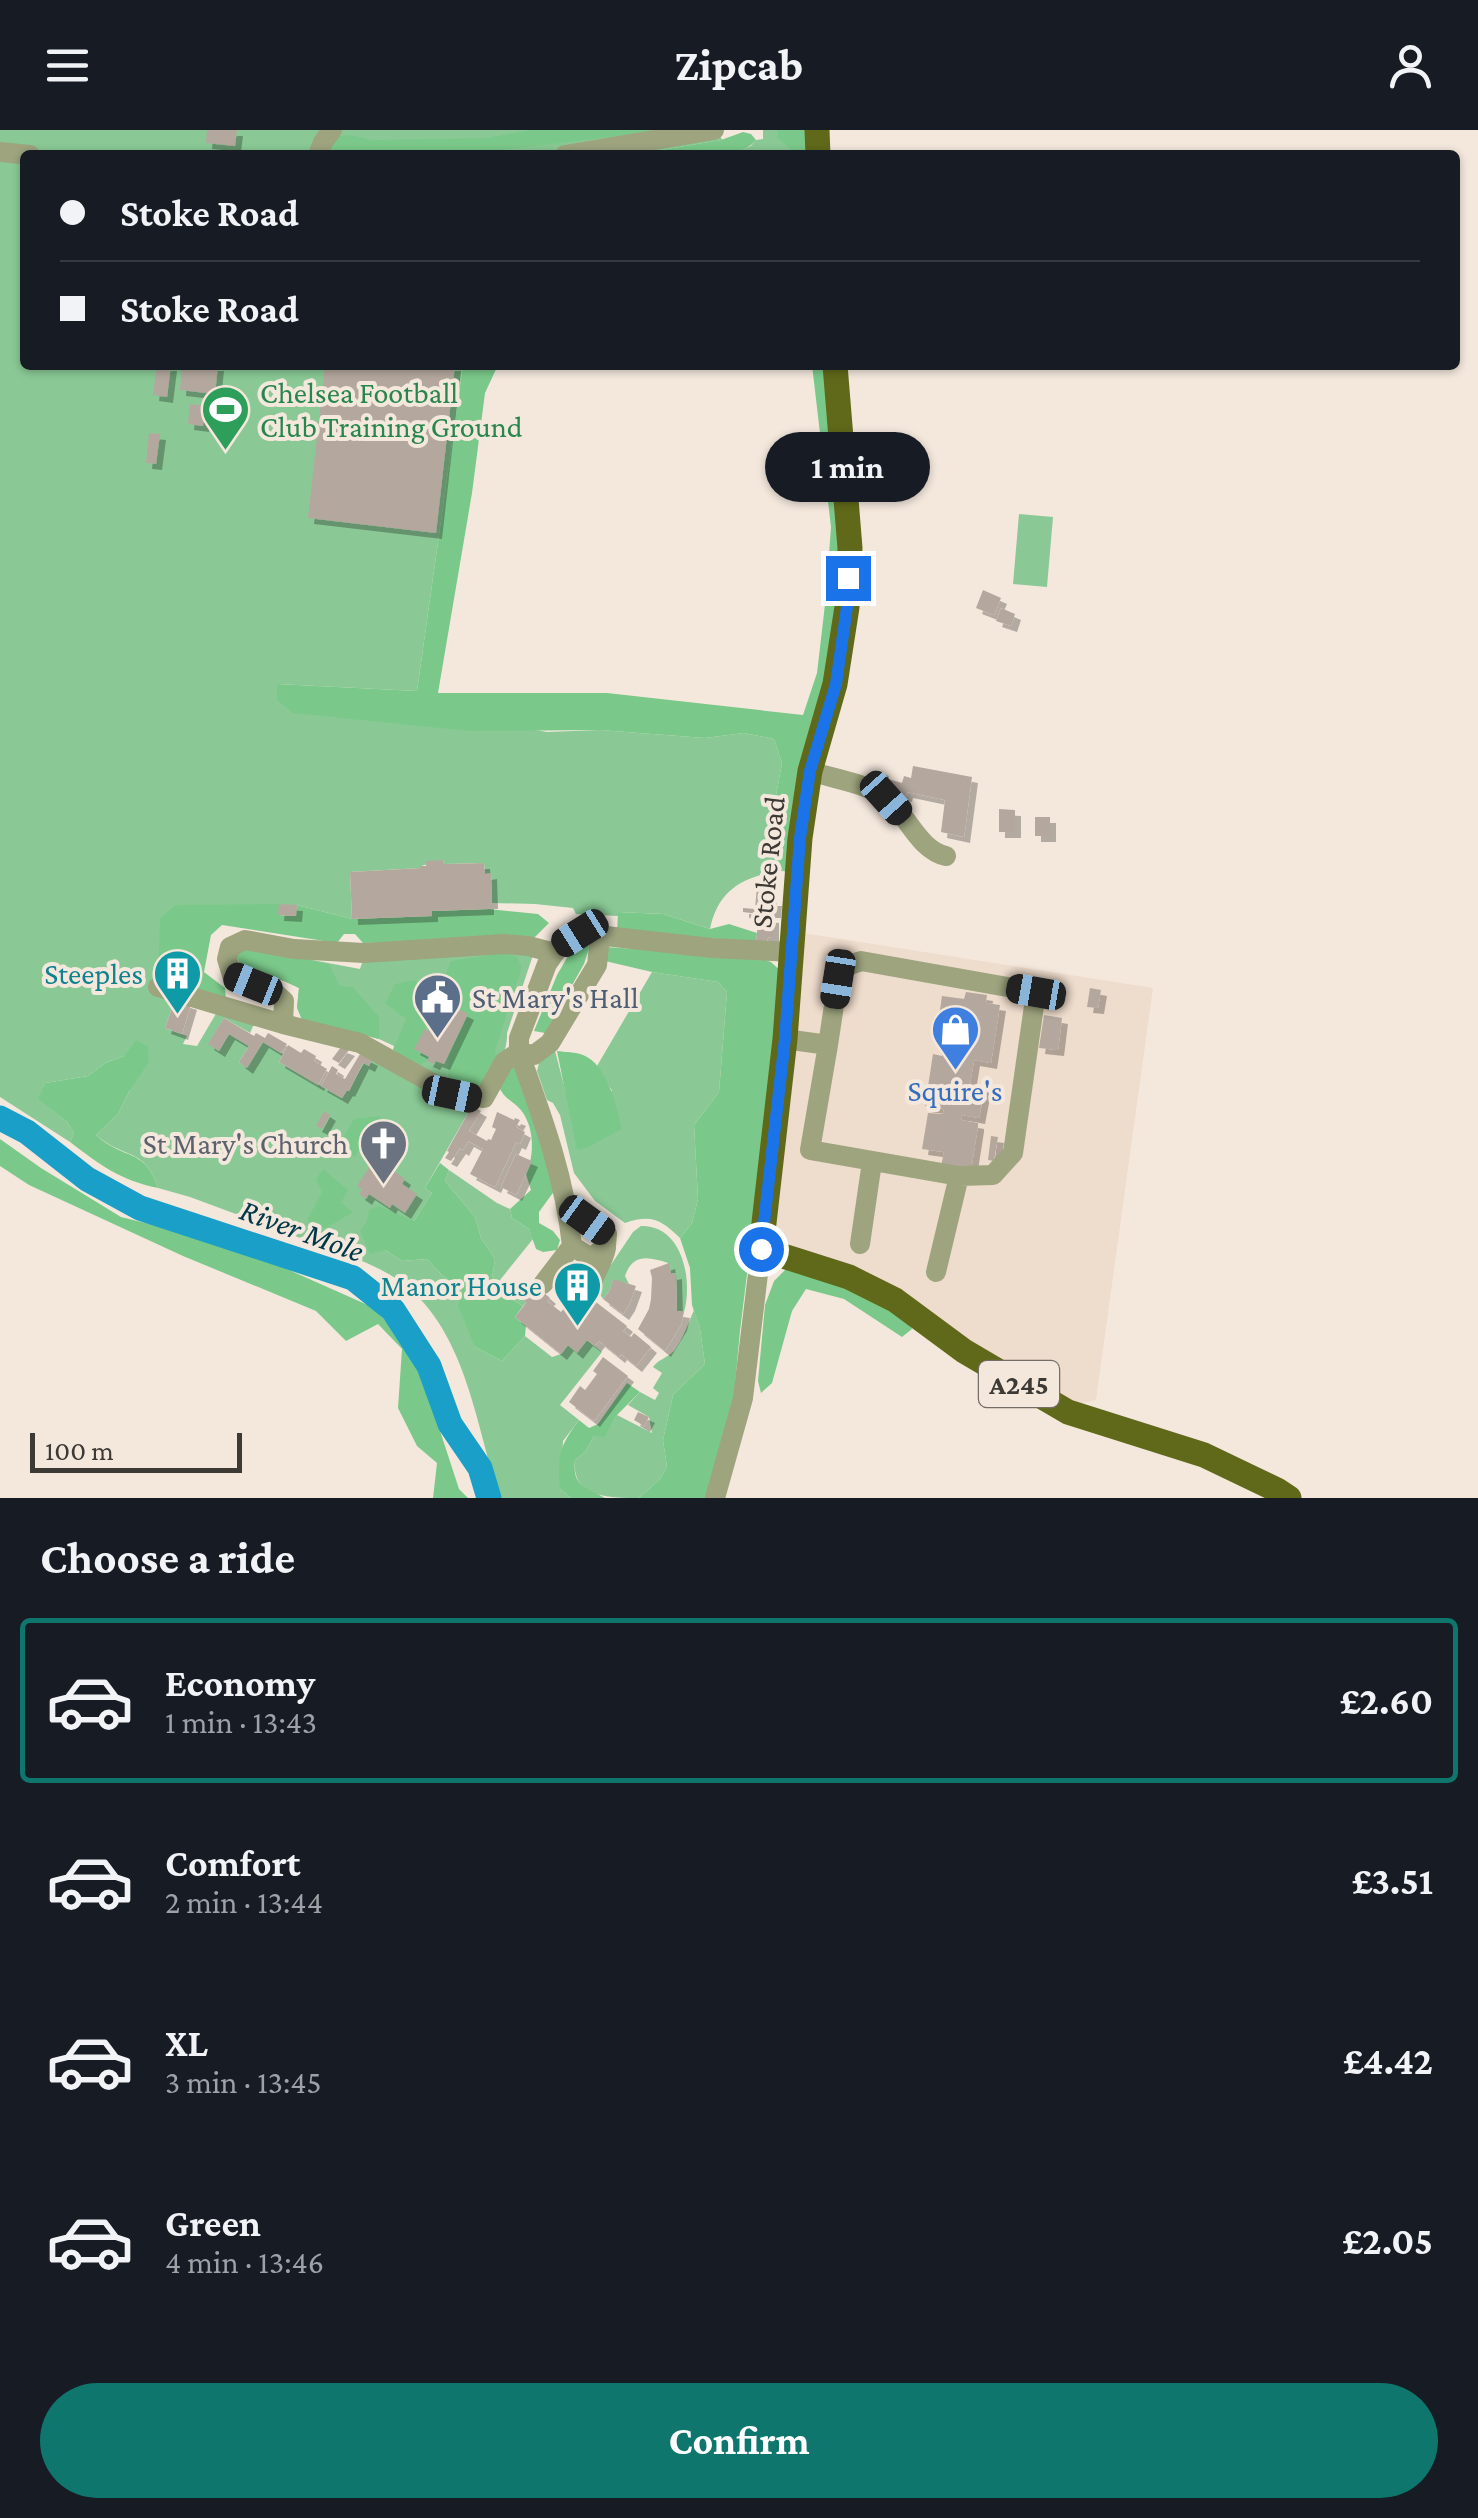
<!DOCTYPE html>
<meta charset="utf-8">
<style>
:root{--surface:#171b24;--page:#242831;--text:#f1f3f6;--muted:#9ea1a6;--line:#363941;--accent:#0f766e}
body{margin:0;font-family:"Crimson Pro",serif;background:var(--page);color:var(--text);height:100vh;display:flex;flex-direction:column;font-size:38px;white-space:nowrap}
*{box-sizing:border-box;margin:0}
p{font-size:32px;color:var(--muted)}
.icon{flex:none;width:55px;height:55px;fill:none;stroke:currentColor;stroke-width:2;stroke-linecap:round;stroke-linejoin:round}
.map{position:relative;height:1368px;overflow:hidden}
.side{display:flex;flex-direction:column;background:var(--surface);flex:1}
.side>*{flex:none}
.guide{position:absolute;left:20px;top:20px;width:1440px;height:220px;border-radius:10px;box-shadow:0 2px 8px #0004;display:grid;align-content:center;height:220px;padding:0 40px;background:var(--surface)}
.scale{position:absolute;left:30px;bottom:25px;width:212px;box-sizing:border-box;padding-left:10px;border:5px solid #3d3934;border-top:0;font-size:28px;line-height:35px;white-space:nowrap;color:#3d3934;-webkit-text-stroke:8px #f4e8dd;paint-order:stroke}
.end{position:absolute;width:45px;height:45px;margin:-22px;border:12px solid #1a73e8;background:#fff;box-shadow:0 0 0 5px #fff}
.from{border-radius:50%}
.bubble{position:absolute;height:70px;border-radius:35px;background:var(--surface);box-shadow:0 2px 8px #0004;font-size:32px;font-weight:700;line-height:70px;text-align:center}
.car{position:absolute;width:30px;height:60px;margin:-30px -15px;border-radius:12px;box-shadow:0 0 8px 2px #0007;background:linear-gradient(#222 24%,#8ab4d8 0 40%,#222 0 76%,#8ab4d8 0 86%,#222 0)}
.guide b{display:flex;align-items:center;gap:35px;height:95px;font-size:38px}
.guide b+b{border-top:2px solid var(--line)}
.guide i{width:25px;height:25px;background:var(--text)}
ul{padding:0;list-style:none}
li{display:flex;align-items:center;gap:30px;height:165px;margin:0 20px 15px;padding:0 20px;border:5px solid transparent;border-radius:10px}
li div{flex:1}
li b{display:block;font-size:38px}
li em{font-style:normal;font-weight:700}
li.current{border-color:var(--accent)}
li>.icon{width:90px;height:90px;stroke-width:1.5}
h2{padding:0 40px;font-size:45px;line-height:120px}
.cta{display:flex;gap:20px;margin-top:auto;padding:20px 40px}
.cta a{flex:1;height:115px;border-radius:60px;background:var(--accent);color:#fff;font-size:40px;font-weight:700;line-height:115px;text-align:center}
header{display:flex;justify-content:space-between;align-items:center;height:130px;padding:0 40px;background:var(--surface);font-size:45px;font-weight:700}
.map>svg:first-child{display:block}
.built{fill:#eedccc}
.green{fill:#8ac995}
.forest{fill:#7bc98a}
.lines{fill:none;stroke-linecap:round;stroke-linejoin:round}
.river{stroke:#1aa0c8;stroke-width:25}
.building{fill:#b4a89e;filter:url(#shadow)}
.minor{stroke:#9da47e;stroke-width:20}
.major{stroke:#606919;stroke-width:25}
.route{stroke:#1a73e8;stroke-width:12}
.labels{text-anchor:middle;stroke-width:8;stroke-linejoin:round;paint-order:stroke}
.shield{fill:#f4e8dd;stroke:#746e67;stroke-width:2.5}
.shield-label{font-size:28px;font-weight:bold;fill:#3d3934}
.leisure-label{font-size:30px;fill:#27864d;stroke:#f4e8dd;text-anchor:start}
.street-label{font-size:30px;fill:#3d3934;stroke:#f4e8dd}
.culture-label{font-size:30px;fill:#0d838f;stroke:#f4e8dd;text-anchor:end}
.service-label{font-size:30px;fill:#4e5e75;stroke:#f4e8dd;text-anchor:start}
.shop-label{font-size:30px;fill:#366cbe;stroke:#f4e8dd}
.worship-label{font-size:30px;fill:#5b616d;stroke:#f4e8dd;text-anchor:end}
.water-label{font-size:32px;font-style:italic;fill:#013849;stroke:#f4e8dd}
</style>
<header><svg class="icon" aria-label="menu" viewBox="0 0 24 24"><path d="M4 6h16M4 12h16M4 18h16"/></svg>Zipcab<svg class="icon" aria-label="person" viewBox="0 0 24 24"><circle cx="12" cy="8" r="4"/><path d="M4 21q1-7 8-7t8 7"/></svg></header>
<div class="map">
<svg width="1478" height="1368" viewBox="0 0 1478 1368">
<defs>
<filter id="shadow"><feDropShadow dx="6" dy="6" stdDeviation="0" flood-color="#0004"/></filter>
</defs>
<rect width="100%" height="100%" fill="#f4e8dd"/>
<path class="built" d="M803 803 1153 858 1096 1270 1073 1275 770 1110Z"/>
<path class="green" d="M0 0H718L722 10 631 25H25V235H463L417 561 277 554 547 602 600 600 705 608 744 603 774 609 782 633 768 709 783 741C745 745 718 759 710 799L663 784 618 782V786L576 784 573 778 535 774 492 773 491 744H485L484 733 444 734 443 730 421 736V738L350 742 352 789 297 775H176L175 869 165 898 187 906 183 914 197 916 217 882 255 892 250 903 224 888 209 914 219 920 229 904 249 916 239 932 247 937 263 912 283 924 279 932 342 968 347 960 349 961 363 933 372 930 472 976 425 1058 432 1063 405 1105 385 1120 402 1131 427 1129 441 1144 463 1162 475 1217 502 1231 525 1206 552 1227 561 1224 568 1215 577 1222 587 1210 602 1222 560 1275 579 1290 563 1311 560 1359 571 1368H500C476 1297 468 1210 409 1158 395 1146 378 1138 362 1131L190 1067 158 1058C145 1017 125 1030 96 1005L118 984 130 960 124 926 105 933 88 946 45 953 39 969 67 992 74 1003 70 1012 0 967Z
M763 0H778V8L792 19V25H727L751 16 756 10 763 9Z
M1019 384 1053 387 1047 457 1013 454Z
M243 817 360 839 363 830 502 820 533 825 507 903C508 922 494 952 479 962L446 952 393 920 394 916 379 909 345 899 297 878 299 858 284 851 241 838Z
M652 842 718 852 727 862 719 962 694 995 698 1069 692 1093 680 1108C661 1090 652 1084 625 1093L595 1071 574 1043 560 985 553 973 547 970 537 941 539 933 554 917 566 963 612 961 597 936Z
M449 1040 497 1073 510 1079 512 1088 529 1099 533 1109 500 1150 520 1165 526 1173 523 1176 508 1167 492 1149 495 1129 481 1108 475 1087 445 1051Z
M641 1096C683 1095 693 1151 684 1182L677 1181 676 1143 671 1144 668 1133C649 1127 633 1123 625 1146L629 1154 613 1150 610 1160 603 1169 598 1161 600 1151 633 1102Z
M694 1180 700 1199 705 1234 673 1265 663 1310 667 1337 660 1349 639 1368C610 1368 571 1368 575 1330L585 1322 594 1306H605L617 1285 652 1303 649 1287 628 1275 640 1262 655 1270 659 1263 653 1258 662 1243 653 1237C659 1229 667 1228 674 1221 683 1209 688 1194 694 1180Z"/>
<path class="forest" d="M531 0H669L459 25H325L331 7 350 5 372 10 485 8Z
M778 0H809L812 25H792L791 19 777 8Z
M743 2 751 4 756 10C738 34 660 25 631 25L721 10Z
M463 235H498L485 263 472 363 438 563H607L803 585 817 543 826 466 831 397 812 235H832L843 480 788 742 783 741 768 709 782 633 774 609 744 603 705 608 600 600 468 601 293 583 277 570V554L417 561Z
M279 774V785L295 786 297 775 352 789 431 786 432 781 488 779 538 784 549 793 533 809 363 813 355 804H344L337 813 222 795 211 805 204 842 225 858 226 870 158 850 160 788 175 775Z
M618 782 663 784 710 799 729 794 757 803 756 811 617 803Z
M575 814 590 816 584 834 545 903 534 901 557 845Z
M243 817 329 834 340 856 353 857 379 887V909L302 890 297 878 299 858 284 851 241 838 236 824Z
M605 817 754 826 771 832 784 844 740 1201 734 1265 706 1368H639L660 1349 667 1337 663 1310 673 1265 705 1234 700 1199 692 1175 690 1138 680 1108 692 1093 698 1069 694 995 719 962 727 862 718 852 652 842 605 831Z
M503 823 517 827 522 837 495 921 497 935 479 962 455 955 448 947 449 924 468 884 448 874 439 863 451 831Z
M415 850 424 860 421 877 427 887 425 899 415 919 429 927 427 931 417 936 393 920 406 889 385 873 395 854Z
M136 910 148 916 149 932 130 960 118 984 96 1005C124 1031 145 1017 158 1058 120 1050 100 1035 70 1012L74 1003 67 992 38 969 45 953 88 946 105 933 124 926Z
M557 921C565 922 576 922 583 925 608 935 616 976 622 999L588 1017 577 1020Z
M513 935 520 936 555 1060 539 1082V1093L553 1101 560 1110 557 1120 543 1122 536 1119 529 1099 512 1088 510 1079 531 1060 526 1044C535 1025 535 992 517 976 509 969 505 968 500 959Z
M380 986 381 998 378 1005 364 1011 355 1027 341 1020 342 1009 354 989Z
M0 1009 41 1038 121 1087 190 1104 280 1136 370 1176 405 1208 428 1264 459 1359 468 1368H433L437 1333 417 1316 398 1278 402 1219 378 1194 346 1211 316 1181 183 1126 29 1055 0 1036Z
M440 1033 449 1040 445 1051 475 1087 481 1108 495 1129 492 1149 508 1167 523 1176 515 1187 526 1196 525 1206 502 1231 475 1217 458 1176 462 1161 441 1144 427 1129 402 1131 385 1120 370 1124 360 1101 367 1091 369 1080 379 1076 414 1091 432 1063 425 1058Z
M323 1039 348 1060 341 1073 353 1082 328 1097 317 1100 307 1090 322 1062 316 1049Z
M787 1138 828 1145 908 1190 912 1199 902 1207 844 1169 806 1159 792 1181 772 1253 761 1263 758 1251 765 1175 774 1151Z
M627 1253 640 1262 617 1285 605 1307 594 1306 585 1322 575 1330C572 1356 585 1357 605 1368H571L560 1359C557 1326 559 1317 579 1290L589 1298 598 1294Z"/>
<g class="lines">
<path class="river" d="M0 988 27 1002 87 1049 140 1078 353 1148 393 1180 429 1236 450 1294 480 1338 489 1368"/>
</g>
<path class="building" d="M207 0H237L235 16 206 13Z
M157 235H171L167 267 153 265Z
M182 235H218L215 264 180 260Z
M325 235H455L436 403 308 388Z
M190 274 205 276 203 296 188 294Z
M149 303 160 304 156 334 146 333Z
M983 460 1001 468 994 485 976 478Z
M1001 478 1015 484 1011 496 996 491Z
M913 636 972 647 964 707 941 702 945 670 907 662 906 666 871 657 875 642 889 646 888 649 902 653 904 646 911 648Z
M999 679 1015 680V702H999Z
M1035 687H1050V706H1035Z
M443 730 444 734 484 733 485 744 491 743 492 773H488V779L432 781V786L352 789 350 742 421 738 420 736H426V731Z
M757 756 770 757 771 770H776L775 782H768L767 785 743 782V778L755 779Z
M279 774 297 775 296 786 278 785Z
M762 786 773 787V808L768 807 767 812 756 811 758 793 761 794Z
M1090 858 1101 860 1098 878 1087 877Z
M966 862 987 865 986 873 1000 875 991 933 974 930 970 954 985 957 979 988 962 985 961 990 978 993V996L971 1040 941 1036 944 1022 922 1019 928 983 943 984 944 979 925 976 933 924 942 926 947 895 938 894 942 866 964 869Z
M175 869 191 874 182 904 165 898Z
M448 874 468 884 444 934 436 931 434 934 427 931 429 927 414 919 425 899 434 903Z
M1044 885 1062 888 1058 920 1039 918Z
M224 888 254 906 256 903 265 908 268 903 287 914 281 923 263 912 247 938 239 932 249 916 229 904 219 921 208 914Z
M288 915 301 923 304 919 316 926 314 931 327 939 318 955 279 932Z
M341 917 349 920 339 933 332 929Z
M360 924 372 930 369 936 363 933 349 961 347 960 342 968 321 956 332 936 338 940 336 944 345 949Z
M472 976 481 981 469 1001 487 1011 488 1009 491 1010 496 999 492 997 497 982 514 990 515 988 520 990 516 997 525 1002 520 1014 516 1012 495 1057 470 1044 483 1019 468 1011 463 1020 460 1018 451 1031 445 1028 449 1022 447 1021Z
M324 981 330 985 322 999 316 996Z
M991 1006 998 1007 994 1031 988 1030Z
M516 1024 532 1031 516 1065 501 1057Z
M371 1034 391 1047 394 1041 405 1049 402 1054 417 1064 405 1083 392 1074 390 1078 369 1064 366 1069 359 1064 362 1059 357 1056Z
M669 1133 671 1144 676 1143 677 1181 684 1182 681 1195 665 1221 638 1199 649 1179 651 1169 652 1148 650 1140Z
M613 1149 636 1156 629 1175 623 1184 603 1169 610 1160Z
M525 1158H530L540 1166 543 1162 550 1168 547 1171 561 1182 579 1159 627 1196 623 1201 631 1207 634 1203 651 1217 636 1236 621 1224 619 1227 599 1211 595 1216 587 1210 577 1223 568 1215 561 1224 515 1187 526 1173 520 1165Z
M603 1227 628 1246 594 1291 569 1272 580 1256 585 1260 597 1244 593 1241Z
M638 1282 649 1287 644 1296 634 1290Z"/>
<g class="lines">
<path class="minor" d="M0 22 30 25
M318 25 323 12 332 0
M565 25 714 0
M810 641C834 649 865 653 885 667 907 683 918 720 946 726
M158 857 283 894 360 913 452 964 484 968 504 932 519 922V908L547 834 560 815 579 803 712 818 792 822
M283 894 284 871 274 862 232 845 227 829 230 817 245 810 294 819 364 823 504 814 528 816 555 823
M785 909 828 915 810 1020 959 1046 993 1045 1013 1023 1036 862 861 831 847 836 838 849 828 915
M519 922C542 986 565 1048 572 1116L543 1154
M519 922 534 925 550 913 597 835 600 807
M567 1075 607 1104 606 1116 591 1128 572 1116
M860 1114 872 1032
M936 1142 959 1046
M590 1160C593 1145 603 1133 606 1118
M715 1368 743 1268 761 1119"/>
<path class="major" d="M817 0 818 25
M835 235 850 418 847 477 835 554 810 641 800 708 785 909 761 1119 849 1147 895 1170 964 1221 1068 1282 1204 1325 1277 1360 1289 1368"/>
</g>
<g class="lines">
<path class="route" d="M761 1119 785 909 800 708 810 641 836 554 847 477 848 448"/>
</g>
<defs>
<symbol id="stadium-pin" viewBox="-11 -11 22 30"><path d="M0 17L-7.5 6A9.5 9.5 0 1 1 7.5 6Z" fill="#2e9e5b" stroke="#f4e8dd"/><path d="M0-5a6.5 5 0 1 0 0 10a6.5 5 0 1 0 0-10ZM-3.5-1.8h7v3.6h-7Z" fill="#fff"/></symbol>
<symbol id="building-pin" viewBox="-11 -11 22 30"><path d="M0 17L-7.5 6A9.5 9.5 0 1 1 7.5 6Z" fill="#0f9aa8" stroke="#f4e8dd"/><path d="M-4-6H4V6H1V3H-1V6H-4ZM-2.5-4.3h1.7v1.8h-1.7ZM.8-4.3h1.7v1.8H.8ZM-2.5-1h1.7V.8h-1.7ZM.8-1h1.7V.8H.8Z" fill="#fff"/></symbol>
<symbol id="civic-pin" viewBox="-11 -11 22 30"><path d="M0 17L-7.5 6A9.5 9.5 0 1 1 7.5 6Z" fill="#5c6f8a" stroke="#f4e8dd"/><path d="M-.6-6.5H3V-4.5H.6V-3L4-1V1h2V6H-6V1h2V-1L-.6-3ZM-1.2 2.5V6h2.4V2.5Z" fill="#fff"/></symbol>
<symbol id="shop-pin" viewBox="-11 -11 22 30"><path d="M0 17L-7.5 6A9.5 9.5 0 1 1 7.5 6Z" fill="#3f7fe0" stroke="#f4e8dd"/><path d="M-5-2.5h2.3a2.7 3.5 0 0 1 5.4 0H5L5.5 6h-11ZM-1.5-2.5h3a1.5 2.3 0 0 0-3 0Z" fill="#fff"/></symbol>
<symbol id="church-pin" viewBox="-11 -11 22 30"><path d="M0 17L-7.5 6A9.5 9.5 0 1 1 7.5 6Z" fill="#6b7280" stroke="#f4e8dd"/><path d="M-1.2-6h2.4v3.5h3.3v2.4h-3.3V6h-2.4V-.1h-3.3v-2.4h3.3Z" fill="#fff"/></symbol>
</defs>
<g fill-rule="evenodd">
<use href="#stadium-pin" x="198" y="252" width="55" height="75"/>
<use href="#building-pin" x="150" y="816" width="55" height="75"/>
<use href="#civic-pin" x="410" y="840" width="55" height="75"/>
<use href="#shop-pin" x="928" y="872" width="55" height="75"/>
<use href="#church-pin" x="356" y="986" width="55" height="75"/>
<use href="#building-pin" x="550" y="1128" width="55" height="75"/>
</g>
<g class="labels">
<rect class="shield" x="979" y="1231" width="80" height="46" rx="8"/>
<g class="shield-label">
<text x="1019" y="1264">A245</text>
</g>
<g class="leisure-label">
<text x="260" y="273">Chelsea Football<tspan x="260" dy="34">Club Training Ground</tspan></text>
</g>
<g class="street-label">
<text transform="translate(768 732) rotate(-84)" y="10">Stoke Road</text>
</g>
<g class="culture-label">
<text x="143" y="854">Steeples</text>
<text x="542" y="1166">Manor House</text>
</g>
<g class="service-label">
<text x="472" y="878">St Mary's Hall</text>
</g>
<g class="shop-label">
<text x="955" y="971">Squire's</text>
</g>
<g class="worship-label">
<text x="348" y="1024">St Mary's Church</text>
</g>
<g class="water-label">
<text transform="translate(302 1100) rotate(20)" y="11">River Mole</text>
</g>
</g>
</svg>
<div class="scale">100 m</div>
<i class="end from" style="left:761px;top:1119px"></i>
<i class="end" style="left:848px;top:448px"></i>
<div class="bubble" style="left:765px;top:302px;width:165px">1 min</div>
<i class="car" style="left:886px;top:668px;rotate:138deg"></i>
<i class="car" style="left:580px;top:803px;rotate:238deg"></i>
<i class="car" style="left:838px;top:849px;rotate:189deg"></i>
<i class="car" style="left:253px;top:854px;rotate:292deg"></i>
<i class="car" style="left:1036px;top:862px;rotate:280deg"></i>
<i class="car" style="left:452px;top:964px;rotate:102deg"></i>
<i class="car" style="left:587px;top:1090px;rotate:126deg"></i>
<div class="guide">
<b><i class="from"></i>Stoke Road</b>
<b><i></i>Stoke Road</b>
</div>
</div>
<section class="side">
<h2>Choose a ride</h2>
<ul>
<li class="current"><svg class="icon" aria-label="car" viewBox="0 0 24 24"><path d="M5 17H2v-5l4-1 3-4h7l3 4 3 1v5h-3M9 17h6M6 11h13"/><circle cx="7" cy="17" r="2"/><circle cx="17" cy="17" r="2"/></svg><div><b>Economy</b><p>1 min · 13:43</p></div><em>£2.60</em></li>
<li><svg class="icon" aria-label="car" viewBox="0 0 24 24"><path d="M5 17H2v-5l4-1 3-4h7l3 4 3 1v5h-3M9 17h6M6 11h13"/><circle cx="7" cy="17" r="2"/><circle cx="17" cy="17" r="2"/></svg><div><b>Comfort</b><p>2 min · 13:44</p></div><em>£3.51</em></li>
<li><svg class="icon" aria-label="car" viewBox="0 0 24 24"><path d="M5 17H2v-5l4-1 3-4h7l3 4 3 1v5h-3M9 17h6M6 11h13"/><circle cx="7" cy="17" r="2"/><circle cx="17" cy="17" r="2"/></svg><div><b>XL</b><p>3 min · 13:45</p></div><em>£4.42</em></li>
<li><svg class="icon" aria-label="car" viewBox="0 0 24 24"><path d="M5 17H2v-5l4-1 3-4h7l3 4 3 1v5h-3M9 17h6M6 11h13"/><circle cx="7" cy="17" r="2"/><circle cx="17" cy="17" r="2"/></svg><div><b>Green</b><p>4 min · 13:46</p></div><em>£2.05</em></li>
</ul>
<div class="cta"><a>Confirm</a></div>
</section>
